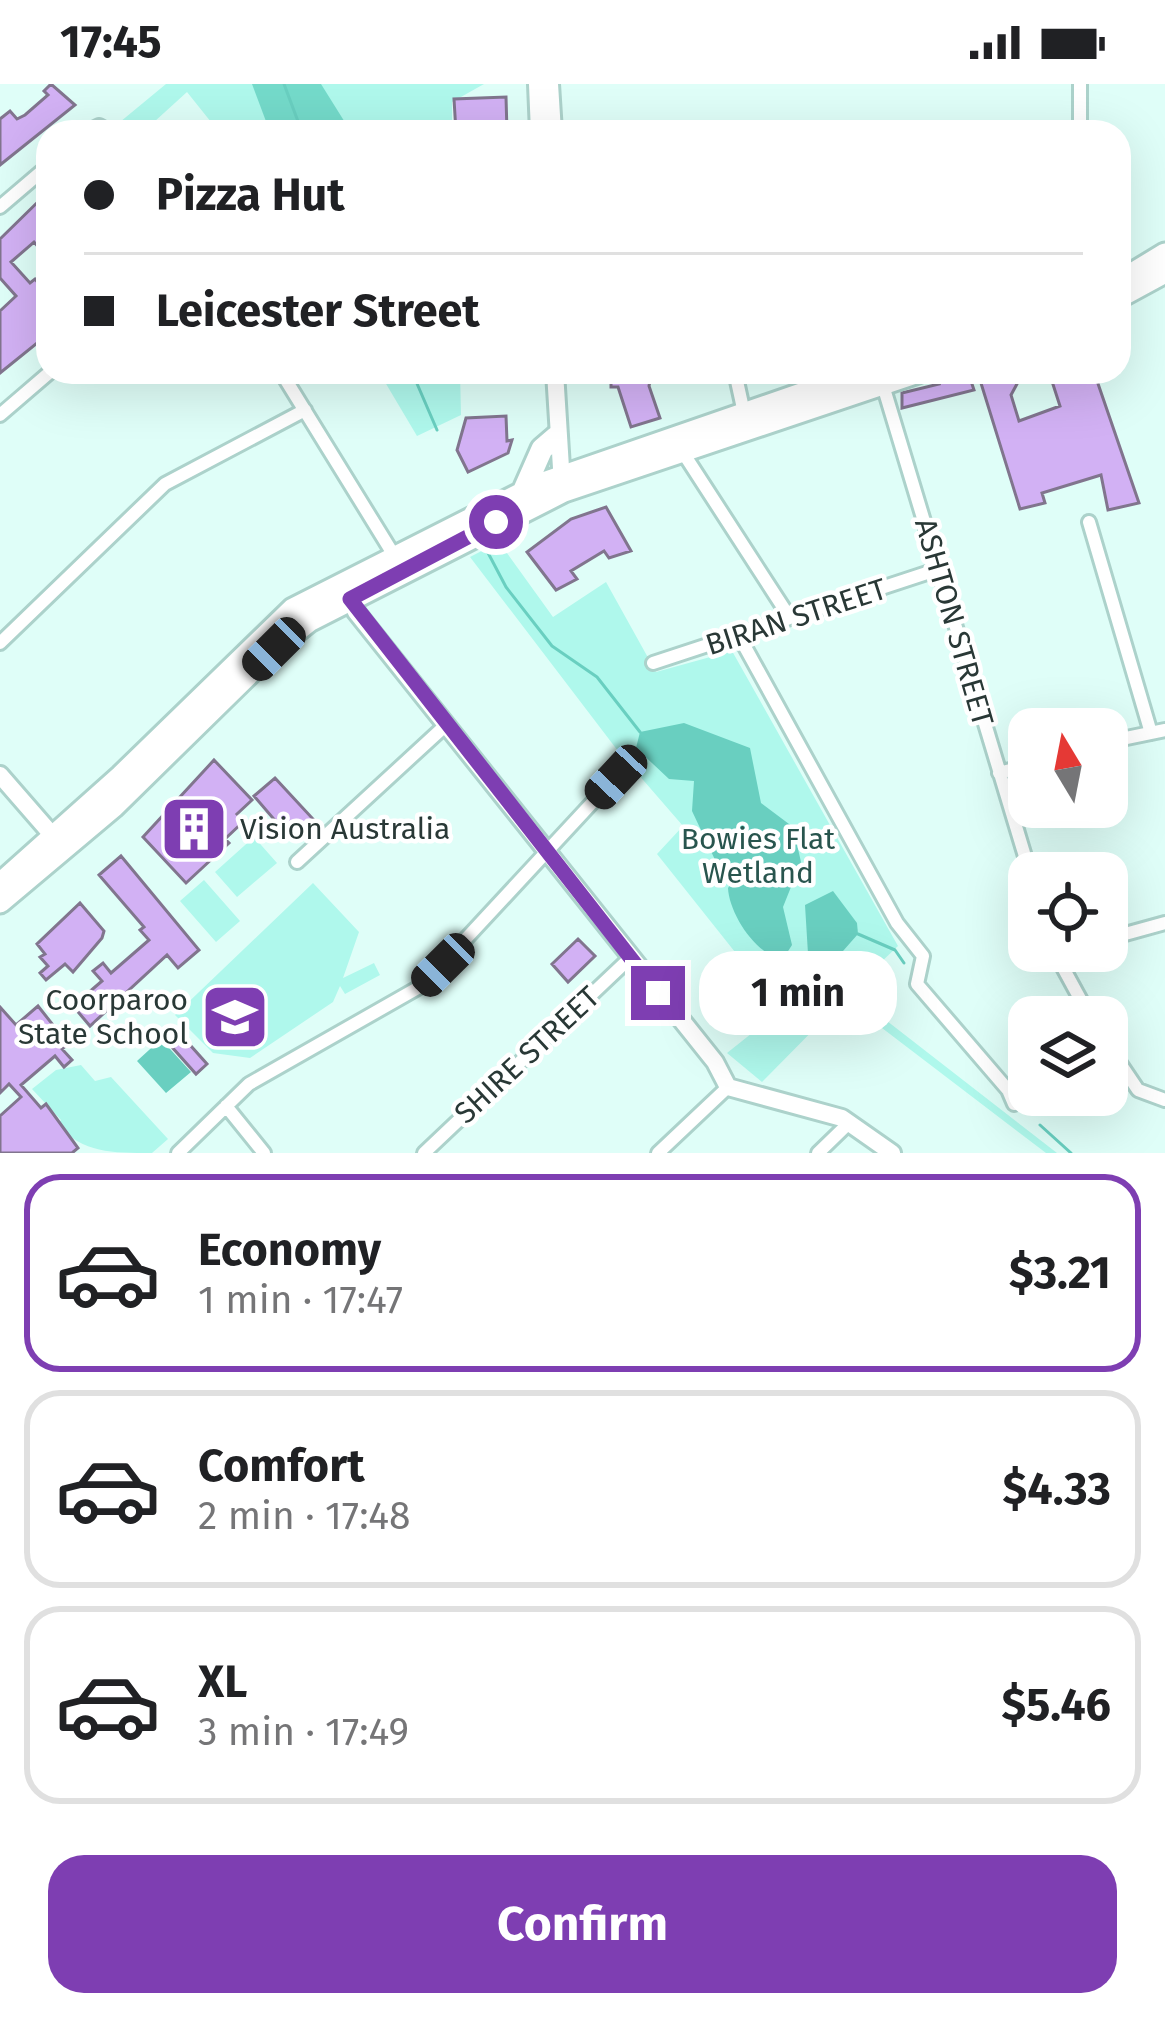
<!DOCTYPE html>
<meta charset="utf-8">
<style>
:root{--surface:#fff;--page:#f6f6f6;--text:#202124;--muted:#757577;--line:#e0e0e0;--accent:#7e3eb2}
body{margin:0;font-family:"Fira Sans",sans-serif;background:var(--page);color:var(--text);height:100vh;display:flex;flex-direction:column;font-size:45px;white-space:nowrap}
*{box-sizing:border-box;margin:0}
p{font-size:39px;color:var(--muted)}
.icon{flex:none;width:66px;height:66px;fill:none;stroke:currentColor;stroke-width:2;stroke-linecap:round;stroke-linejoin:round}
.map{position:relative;height:1069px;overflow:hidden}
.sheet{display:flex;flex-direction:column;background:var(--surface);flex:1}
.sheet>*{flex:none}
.guide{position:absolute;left:36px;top:36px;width:1095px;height:264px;border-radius:36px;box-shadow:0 12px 48px #0002;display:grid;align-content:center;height:264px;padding:0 48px;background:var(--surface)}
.needle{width:78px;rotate:350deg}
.fabs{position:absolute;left:1008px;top:624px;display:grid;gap:24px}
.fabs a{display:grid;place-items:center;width:120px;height:120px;border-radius:24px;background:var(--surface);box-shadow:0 12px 48px #0002;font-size:60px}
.end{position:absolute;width:54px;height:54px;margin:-27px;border:15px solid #7e3eb2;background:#fff;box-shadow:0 0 0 6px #fff}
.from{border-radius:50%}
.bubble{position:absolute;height:84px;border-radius:36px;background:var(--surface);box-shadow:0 12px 48px #0002;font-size:39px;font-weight:700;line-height:84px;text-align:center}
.car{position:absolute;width:36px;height:72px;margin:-36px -18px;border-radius:15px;box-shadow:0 0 9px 3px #0007;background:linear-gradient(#222 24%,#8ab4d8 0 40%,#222 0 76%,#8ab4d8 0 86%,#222 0)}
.guide b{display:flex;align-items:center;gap:42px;height:114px;font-size:45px}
.guide b+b{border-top:3px solid var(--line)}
.guide i{width:30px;height:30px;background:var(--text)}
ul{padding:21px 0 0;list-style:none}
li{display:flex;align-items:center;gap:36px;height:198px;margin:0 24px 18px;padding:0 24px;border:6px solid var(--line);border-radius:36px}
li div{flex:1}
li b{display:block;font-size:45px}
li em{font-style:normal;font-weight:700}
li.selected{border-color:var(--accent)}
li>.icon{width:108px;height:108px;stroke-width:1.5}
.action{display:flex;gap:24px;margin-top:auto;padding:24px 48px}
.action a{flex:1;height:138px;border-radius:36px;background:var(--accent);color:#fff;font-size:48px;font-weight:700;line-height:138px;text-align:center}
.status{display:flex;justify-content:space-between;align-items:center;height:84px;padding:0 60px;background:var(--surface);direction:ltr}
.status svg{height:33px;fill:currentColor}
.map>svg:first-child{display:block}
.green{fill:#aff8ec}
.forest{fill:#74daca}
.water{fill:#69cfc0}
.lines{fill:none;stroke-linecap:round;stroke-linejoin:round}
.stream{stroke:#69cfc0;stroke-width:3}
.building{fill:#d2b1f4;stroke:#81758e;stroke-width:3}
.street-casing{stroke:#acd2cb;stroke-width:18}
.secondary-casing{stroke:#acd2cb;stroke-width:22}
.highway-casing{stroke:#acd2cb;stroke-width:27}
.street{stroke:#fff;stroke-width:12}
.secondary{stroke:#fff;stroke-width:16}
.highway{stroke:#fff;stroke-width:21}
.route{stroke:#7e3eb2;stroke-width:15}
.labels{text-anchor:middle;stroke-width:9;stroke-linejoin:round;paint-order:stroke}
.street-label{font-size:30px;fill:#293836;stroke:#fff}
.poi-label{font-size:30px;fill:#293836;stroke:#fff;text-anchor:start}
.park-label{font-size:30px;fill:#28554e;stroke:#fff}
</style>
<div class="status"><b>17:45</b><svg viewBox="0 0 49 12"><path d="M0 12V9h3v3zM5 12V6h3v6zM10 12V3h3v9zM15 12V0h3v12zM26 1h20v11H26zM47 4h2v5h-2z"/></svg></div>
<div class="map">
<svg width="1165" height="1069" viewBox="0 0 1165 1069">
<rect width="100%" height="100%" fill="#dffef8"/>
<path class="green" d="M166 0H484L452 18V48H219L187 8 143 48H127L120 38Z
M379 288H460L461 331 417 352Z
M499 458 553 533 606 498 656 588 732 567 898 862 854 904 878 930 1057 1069H1046L844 915 762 998 727 969 781 926 657 770 683 742 618 667 470 473Z
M254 753 277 779 237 813 215 788Z
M204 796 240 837 216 858 180 817Z
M313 799 359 848 343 894 374 879 380 891 345 910 340 902 333 918 250 974 213 969 175 931Z
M81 981 95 997 111 993 168 1055 152 1069C111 1069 84 1069 57 1041L61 1036 32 1005 56 986Z"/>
<path class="forest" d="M252 0H321L351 48H270Z"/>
<path class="water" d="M684 639 750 664 761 719 793 743 801 778 783 823 792 861 783 875C756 872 729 829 728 804L742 783 717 780 692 727 694 697 669 695 636 664 640 648Z
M833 807 857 839 858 850 828 884 809 886 805 821Z
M161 955 191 988 166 1009 137 977Z"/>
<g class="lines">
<path class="stream" d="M284 0 302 48
M412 288 437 346
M486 465 506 503 552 562 597 593 640 648
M858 850 895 866 904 879
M1040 1041 1071 1069"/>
</g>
<path class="building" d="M51 0 75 21 0 81V35L10 27 17 35 25 31 48 11 44 7Z
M506 13 507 48H456L454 15Z
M48 108V174L34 158 11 178 30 199 35 195 40 201 48 194V262L42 255 0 289V227L16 212 0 194V155Z
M611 288H652L649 302 660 334 631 343 618 303H611Z
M952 288H968L974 306 902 324V309L939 300 937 296Z
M1002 288 1018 298 1011 311 1019 337 1060 322 1049 288H1094L1139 419 1108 426 1101 391 1042 409 1045 419 1020 425 980 296Z
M506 332 507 357 512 356 508 369 468 388 457 366 466 334Z
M606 423 631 467 609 474 604 467 571 487 577 495 556 506 527 468 571 435Z
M214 676 252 716 237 730 244 737 225 755 229 759 186 799 143 753Z
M275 694 313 735 290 754 254 712Z
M121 772 199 866 178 884 167 871 90 942 73 922 102 897 93 887 103 879 111 889 149 856 140 846 144 843 99 791Z
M80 819 104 847 102 854 73 888 65 880 46 896 40 889 48 882 40 873 45 870 37 860Z
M578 855 595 872 568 898 552 880Z
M38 922 68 960 62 965 72 976 64 983 55 972 21 1001 41 1024 46 1020 78 1064 72 1069H0V1032L21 1013 9 1000 0 1009V923L16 941Z
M174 943 207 980 196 990 163 953Z"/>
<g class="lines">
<defs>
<path id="street" d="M1080 0V48
M87 48 99 42 110 48
M0 123 48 82
M281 288 395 473
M735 288 744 329
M879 288 1030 789
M0 331 50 288
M682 367 790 534
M1089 438 1151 649
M739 552 897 839 923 872 917 900 1008 1006 1014 1020
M0 559 165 400 305 326
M653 579 939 485
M1107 658 1165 646
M999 689 1029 681
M297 778 446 641
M1107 855 1165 839
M1054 867 1090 933
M1107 960 1138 1006 1165 1016
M226 1022 264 1069
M178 1069 249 1000 423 901 616 693
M424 1069 630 874
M658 1069 728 1003
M818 1069 850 1038"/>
<path id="secondary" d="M537 0 539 48
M550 0 553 48
M555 288 562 400
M345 506 356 528 715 978 728 1003 842 1034 892 1069
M0 691 60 760"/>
<path id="highway" d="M1119 198 1165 170
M1119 213 1165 188
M523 408 542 365 556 353
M0 800 121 692 293 525 538 401 865 288
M0 818 113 723 274 565 309 537 564 407 918 288"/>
</defs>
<use href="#street" class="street-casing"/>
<use href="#secondary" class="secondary-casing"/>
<use href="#highway" class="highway-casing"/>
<use href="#street" class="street"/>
<use href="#secondary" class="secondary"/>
<use href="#highway" class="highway"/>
</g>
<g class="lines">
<path class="route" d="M496 438 350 515 658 909"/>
</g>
<defs>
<symbol id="building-square" viewBox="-11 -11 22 22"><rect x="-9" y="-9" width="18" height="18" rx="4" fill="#7e3eb2" stroke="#fff"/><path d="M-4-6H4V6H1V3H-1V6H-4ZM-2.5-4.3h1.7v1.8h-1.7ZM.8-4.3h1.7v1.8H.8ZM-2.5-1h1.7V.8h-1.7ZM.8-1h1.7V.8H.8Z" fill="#fff"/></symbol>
<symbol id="school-square" viewBox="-11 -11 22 22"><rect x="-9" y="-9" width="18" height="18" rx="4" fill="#7e3eb2" stroke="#fff"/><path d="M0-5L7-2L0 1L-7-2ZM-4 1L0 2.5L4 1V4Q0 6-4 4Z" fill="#fff"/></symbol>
</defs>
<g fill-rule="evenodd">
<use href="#building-square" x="156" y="707" width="76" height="76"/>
<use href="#school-square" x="197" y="895" width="76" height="76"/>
</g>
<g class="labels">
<g class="street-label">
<text transform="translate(796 533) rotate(-18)" y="10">BIRAN STREET</text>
<text transform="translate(954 538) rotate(74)" y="10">ASHTON STREET</text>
<text transform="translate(527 971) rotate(-43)" y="10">SHIRE STREET</text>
</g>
<g class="poi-label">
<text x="240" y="755">Vision Australia</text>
<text x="188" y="926" text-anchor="end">Coorparoo<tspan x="188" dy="34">State School</tspan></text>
</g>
<g class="park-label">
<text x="758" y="765">Bowies Flat<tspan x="758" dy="34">Wetland</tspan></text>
</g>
</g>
</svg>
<div class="fabs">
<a><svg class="needle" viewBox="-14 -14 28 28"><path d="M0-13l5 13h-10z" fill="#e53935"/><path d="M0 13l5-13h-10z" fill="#757577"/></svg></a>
<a><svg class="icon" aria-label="locate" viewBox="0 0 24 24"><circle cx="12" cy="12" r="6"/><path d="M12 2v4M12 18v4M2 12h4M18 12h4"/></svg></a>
<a><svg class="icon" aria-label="layers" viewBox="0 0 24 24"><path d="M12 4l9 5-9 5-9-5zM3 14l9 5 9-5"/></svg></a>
</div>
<i class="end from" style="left:496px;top:438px"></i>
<i class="end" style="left:658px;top:909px"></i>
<div class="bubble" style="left:699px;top:867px;width:198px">1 min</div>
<i class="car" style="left:274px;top:565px;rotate:225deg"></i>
<i class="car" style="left:616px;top:693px;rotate:223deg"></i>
<i class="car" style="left:443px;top:881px;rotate:225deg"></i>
<div class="guide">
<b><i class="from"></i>Pizza Hut</b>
<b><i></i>Leicester Street</b>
</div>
</div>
<section class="sheet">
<ul>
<li class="selected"><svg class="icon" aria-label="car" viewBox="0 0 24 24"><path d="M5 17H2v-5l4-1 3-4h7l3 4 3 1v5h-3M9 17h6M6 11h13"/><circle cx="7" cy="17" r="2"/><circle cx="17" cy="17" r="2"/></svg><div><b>Economy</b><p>1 min · 17:47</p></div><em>$3.21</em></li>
<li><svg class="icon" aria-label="car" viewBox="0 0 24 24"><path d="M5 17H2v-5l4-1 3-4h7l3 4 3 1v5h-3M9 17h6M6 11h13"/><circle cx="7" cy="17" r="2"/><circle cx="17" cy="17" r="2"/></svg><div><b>Comfort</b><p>2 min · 17:48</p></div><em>$4.33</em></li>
<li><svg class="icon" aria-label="car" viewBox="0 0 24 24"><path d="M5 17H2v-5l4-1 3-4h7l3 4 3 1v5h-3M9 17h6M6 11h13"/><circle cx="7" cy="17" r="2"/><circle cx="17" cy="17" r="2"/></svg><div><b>XL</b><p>3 min · 17:49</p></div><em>$5.46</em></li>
</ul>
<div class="action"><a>Confirm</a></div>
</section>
